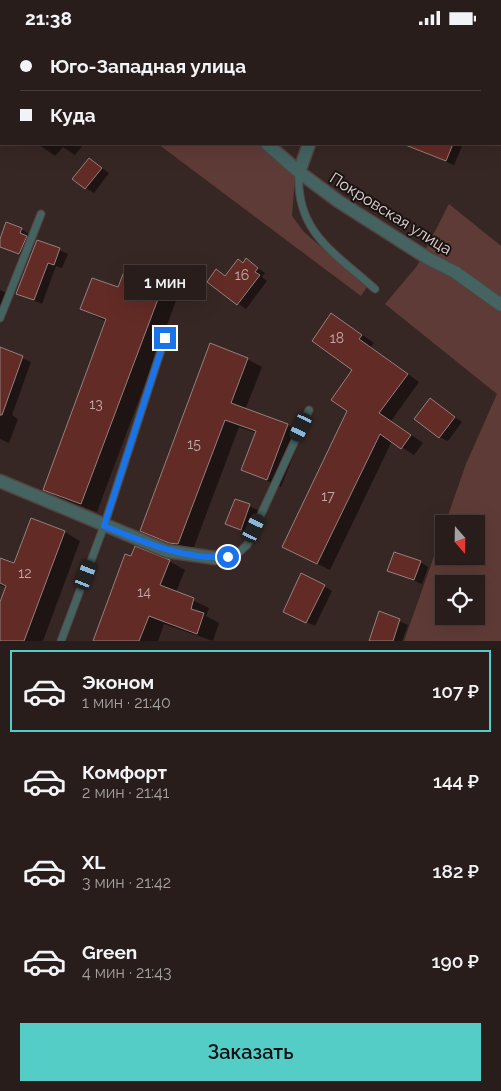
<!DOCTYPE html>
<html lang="ru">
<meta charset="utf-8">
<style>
:root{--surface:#291d1b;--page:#312624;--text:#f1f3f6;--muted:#a5a2a3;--line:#453b3a;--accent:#54cdc7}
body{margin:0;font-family:Raleway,sans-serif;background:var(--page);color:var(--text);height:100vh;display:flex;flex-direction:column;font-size:19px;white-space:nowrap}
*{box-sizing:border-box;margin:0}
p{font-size:16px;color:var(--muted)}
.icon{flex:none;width:28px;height:28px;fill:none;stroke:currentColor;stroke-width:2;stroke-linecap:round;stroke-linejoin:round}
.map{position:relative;height:606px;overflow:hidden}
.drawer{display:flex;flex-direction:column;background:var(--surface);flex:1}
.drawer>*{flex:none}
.top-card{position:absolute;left:0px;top:0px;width:501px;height:110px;box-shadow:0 5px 20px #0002,0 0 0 1px var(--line);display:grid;align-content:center;height:110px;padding:0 20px;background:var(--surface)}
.needle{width:32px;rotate:160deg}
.fabs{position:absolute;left:435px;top:480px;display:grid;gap:10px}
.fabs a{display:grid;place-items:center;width:50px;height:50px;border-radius:0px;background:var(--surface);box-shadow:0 5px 20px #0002,0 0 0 1px var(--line);font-size:25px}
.end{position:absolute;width:22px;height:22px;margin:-11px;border:6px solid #1a73e8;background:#fff;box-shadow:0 0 0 2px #fff}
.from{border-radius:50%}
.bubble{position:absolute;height:35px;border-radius:0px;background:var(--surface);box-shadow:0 5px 20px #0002,0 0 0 1px var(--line);font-size:16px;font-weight:600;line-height:35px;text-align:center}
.car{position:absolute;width:15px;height:30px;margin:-15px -8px;border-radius:6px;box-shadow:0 0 4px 1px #0007;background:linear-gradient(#222 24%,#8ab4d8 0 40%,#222 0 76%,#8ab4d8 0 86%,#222 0)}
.top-card b{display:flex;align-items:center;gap:18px;height:48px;font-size:19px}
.top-card b+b{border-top:1px solid var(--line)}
.top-card i{width:12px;height:12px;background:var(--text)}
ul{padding:9px 0 0;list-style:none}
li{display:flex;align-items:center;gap:15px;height:82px;margin:0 10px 8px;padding:0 10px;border:2px solid transparent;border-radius:0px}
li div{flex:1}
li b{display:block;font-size:19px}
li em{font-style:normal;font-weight:600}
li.on{border-color:var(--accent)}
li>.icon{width:45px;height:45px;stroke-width:1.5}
.primary-button{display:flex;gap:10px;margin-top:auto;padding:10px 20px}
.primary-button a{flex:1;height:58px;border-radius:0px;background:var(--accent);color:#111;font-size:20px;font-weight:600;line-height:58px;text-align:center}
.status{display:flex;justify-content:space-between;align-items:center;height:35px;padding:0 25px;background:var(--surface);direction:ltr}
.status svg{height:14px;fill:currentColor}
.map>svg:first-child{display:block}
.green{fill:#5f3b37;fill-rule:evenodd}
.shadow{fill:#0007}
.building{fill:#632b26;stroke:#93807d}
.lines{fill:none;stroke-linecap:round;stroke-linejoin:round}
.lane-casing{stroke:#524340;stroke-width:9}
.street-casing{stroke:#524340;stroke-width:15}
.lane{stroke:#446361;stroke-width:7}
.street{stroke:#446361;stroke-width:12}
.route{stroke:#1a73e8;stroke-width:6}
.labels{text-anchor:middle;stroke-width:4;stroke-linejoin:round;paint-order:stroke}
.number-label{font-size:14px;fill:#c2aba8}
.street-label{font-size:16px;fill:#e1d6d4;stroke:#191211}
</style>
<div class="status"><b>21:38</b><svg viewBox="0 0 49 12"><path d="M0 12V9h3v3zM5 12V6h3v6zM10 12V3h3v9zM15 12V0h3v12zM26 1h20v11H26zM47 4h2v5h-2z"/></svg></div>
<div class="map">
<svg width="501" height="606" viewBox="0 0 501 606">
<rect width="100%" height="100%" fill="#372724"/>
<path class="green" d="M158 109H259L295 142 292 181 304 197 367 252 361 261Z
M449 169 501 211V606H404L444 493V521H476V489H445L466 429 497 359 385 269 417 231ZM444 549H476V581H444Z"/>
<path class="shadow" d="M393 0H435L393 1Z
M0 33 1 34V65L0 64Z
M38 109H79L82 111 75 120 63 112 55 121Z
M418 109H463L454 130 416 114Z
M89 124 109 138 94 158 86 153Z
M21 194 29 199 28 203 34 207 28 223 0 211V207Z
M59 215 68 219 62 233 56 231 42 269 18 258Z
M246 225 265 238 262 242 267 246 246 274 208 247 217 236 226 241Z
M163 249 179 258 97 477 60 463 44 454 107 287 81 274 119 254Z
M0 255 8 259 0 274Z
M332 279 374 308 371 312 419 347 391 386 423 408 414 420 392 406 330 535 283 512 349 376 354 335Z
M0 314 31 327 12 380 18 384 9 408 0 404Z
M247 324 262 332 245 375 287 390 302 399 281 452 243 435 257 398 239 392 192 517 185 516 142 495Z
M431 365 462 387 448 406 439 402Z
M235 465 258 475 250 498 227 488Z
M65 497 80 506 43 606H0V571L7 553 0 550V524L15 530Z
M132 522 169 526 185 535 176 557 209 573 206 581 219 588 213 606 164 589 158 606H94Z
M420 527 428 532 422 549 389 535Z
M324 551 332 556 315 591 293 581Z
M380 578 408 590 402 606H370Z"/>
<path class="building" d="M403 109H453L446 126Z
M89 123 102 133 85 154 72 144Z
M6 187 22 193 20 198 27 201 19 219 0 212V204Z
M37 205 60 213 54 230 48 228 34 265 16 259Z
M246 223 258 233 255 237 260 240 237 270 207 247 216 234 225 241 238 224 243 228Z
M125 234 164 248 81 469 43 455 106 284 80 274 92 243 118 252Z
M331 278 362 300 359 304 408 339 379 378 411 400 401 414 380 399 317 529 282 512 347 376 331 365 352 335 312 306Z
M210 308 248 323 231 368 288 389 267 445 241 435 256 396 225 385 178 509 169 508 140 496Z
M0 312 23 321 2 380H0Z
M430 363 455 382 439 403 414 384Z
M235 464 250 469 241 495 225 489Z
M31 483 65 496 24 606H0V567L6 551 0 548V523L14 528Z
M135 511 170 525 160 550 194 563 191 574 204 578 197 599 149 581 139 606H93L125 519 131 521Z
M394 517 421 526 414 545 387 536Z
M301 538 325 550 306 588 283 577Z
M379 576 400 584 393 606H369Z"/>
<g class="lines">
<defs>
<path id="lane" d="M299 137C295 197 335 218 375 254
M0 283 41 179
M215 523 237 519 247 510 309 375
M61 606 104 491 165 303"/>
<path id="street" d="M149 0 150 1
M348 1 349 0
M267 109 299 137 338 166 429 224 455 237 501 270
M299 137 309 109
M0 446 167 516 215 523"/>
</defs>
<use href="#lane" class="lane-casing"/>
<use href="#street" class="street-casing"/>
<use href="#lane" class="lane"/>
<use href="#street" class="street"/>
</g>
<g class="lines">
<path class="route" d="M165 303 104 491C144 507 184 525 228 522"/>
</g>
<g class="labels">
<g class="number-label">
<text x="242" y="245">16</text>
<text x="337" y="308">18</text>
<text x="96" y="374">13</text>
<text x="194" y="414">15</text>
<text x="328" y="466">17</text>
<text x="25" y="543">12</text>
<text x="144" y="562">14</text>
</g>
<g class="street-label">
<text transform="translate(391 178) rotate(32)" y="6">Покровская улица</text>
</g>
</g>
</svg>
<div class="fabs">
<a><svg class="needle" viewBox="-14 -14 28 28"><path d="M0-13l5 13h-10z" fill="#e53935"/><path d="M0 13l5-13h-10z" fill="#a5a2a3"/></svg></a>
<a><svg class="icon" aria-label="locate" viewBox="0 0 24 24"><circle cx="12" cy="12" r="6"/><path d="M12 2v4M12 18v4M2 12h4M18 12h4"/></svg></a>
</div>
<i class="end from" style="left:228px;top:522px"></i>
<i class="end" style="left:165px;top:303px"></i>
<div class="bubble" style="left:124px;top:230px;width:82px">1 мин</div>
<i class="car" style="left:301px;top:392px;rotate:205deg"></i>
<i class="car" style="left:254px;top:493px;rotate:25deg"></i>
<i class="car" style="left:86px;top:540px;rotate:21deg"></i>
<div class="top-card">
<b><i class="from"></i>Юго-Западная улица</b>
<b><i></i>Куда</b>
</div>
</div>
<section class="drawer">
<ul>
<li class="on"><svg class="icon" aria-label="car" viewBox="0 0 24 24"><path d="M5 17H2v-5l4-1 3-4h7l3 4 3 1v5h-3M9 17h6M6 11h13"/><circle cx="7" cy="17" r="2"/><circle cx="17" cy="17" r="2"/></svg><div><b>Эконом</b><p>1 мин · 21:40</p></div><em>107 ₽</em></li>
<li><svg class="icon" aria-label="car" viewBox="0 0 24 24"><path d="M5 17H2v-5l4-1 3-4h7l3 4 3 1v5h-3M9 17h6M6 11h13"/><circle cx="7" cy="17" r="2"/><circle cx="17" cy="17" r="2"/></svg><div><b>Комфорт</b><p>2 мин · 21:41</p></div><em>144 ₽</em></li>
<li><svg class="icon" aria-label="car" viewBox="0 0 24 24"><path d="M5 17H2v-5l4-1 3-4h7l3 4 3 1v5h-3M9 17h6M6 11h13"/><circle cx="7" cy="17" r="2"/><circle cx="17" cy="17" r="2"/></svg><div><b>XL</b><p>3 мин · 21:42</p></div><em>182 ₽</em></li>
<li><svg class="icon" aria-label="car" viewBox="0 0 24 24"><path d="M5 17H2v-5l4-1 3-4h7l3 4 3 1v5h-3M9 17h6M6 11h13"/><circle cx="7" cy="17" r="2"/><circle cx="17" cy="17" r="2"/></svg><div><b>Green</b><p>4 мин · 21:43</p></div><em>190 ₽</em></li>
</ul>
<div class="primary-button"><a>Заказать</a></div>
</section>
